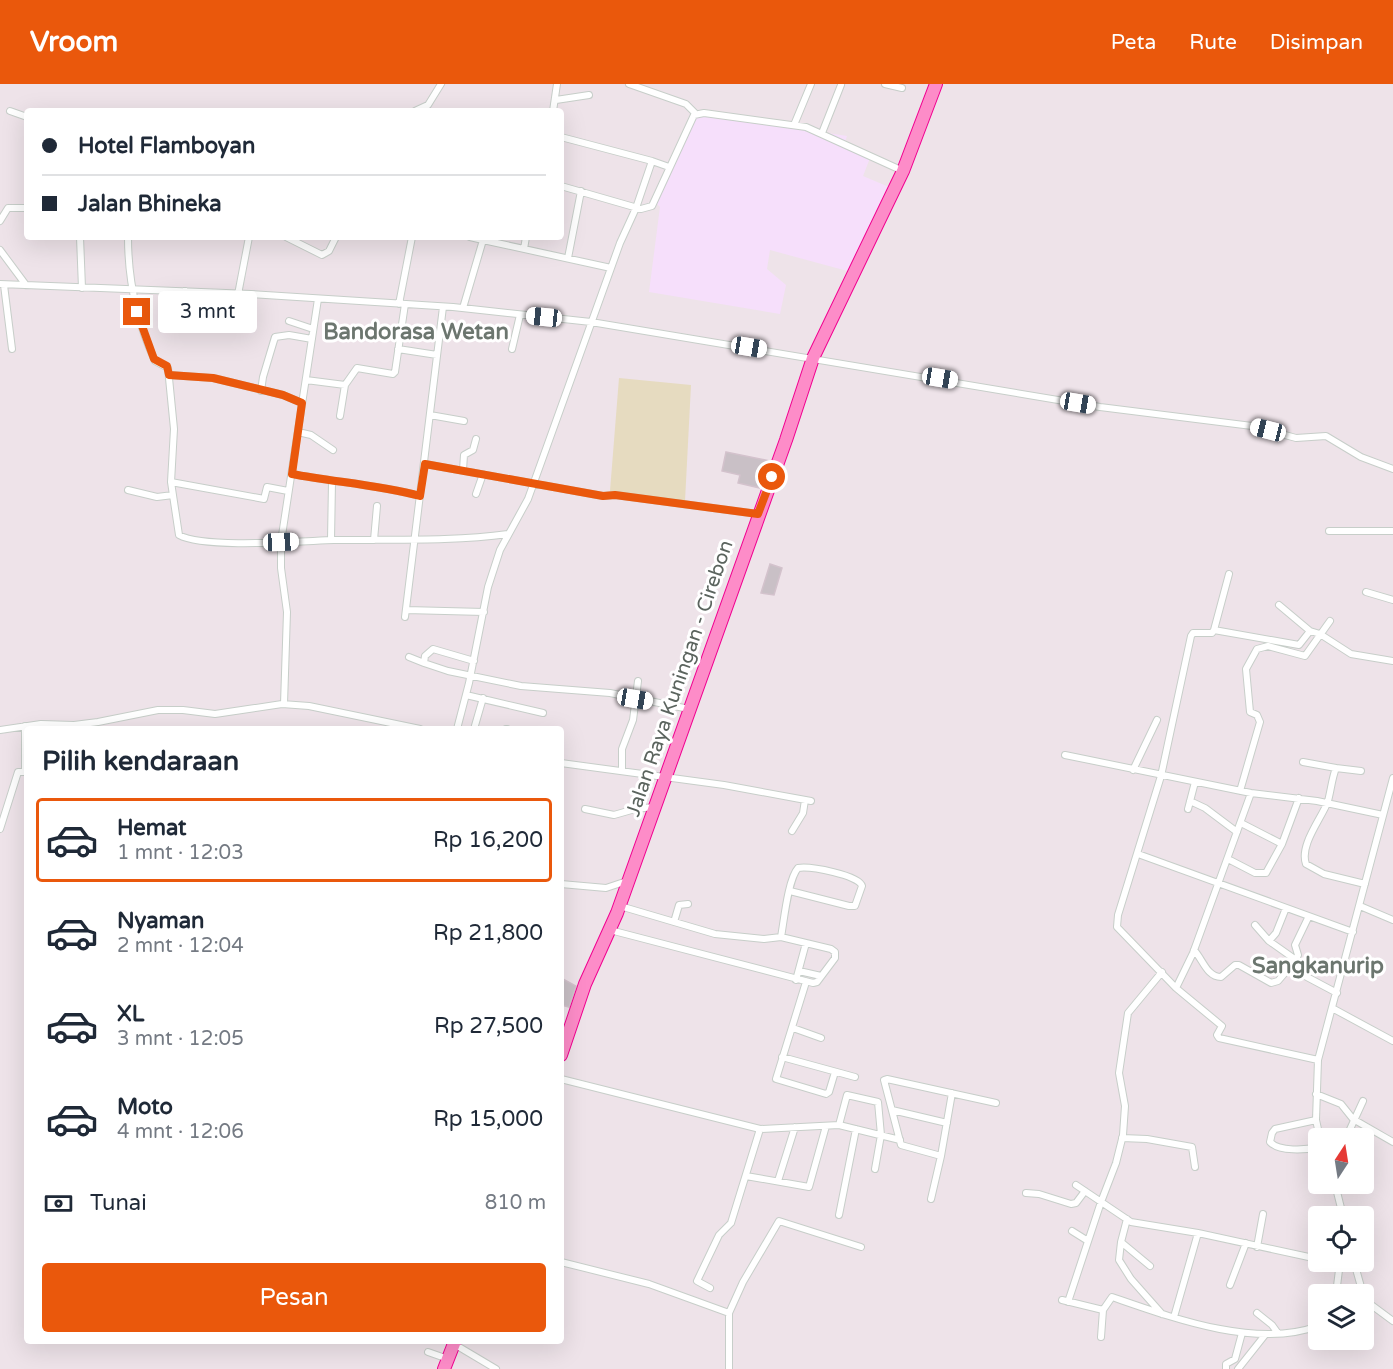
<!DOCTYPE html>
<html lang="id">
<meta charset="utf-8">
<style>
:root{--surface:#fff;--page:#f2f2f3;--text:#1f2937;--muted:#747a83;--line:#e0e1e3;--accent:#ea580c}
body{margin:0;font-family:"Varela Round",sans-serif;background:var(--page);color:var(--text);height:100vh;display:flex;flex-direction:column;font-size:22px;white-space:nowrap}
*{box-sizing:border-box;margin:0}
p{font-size:20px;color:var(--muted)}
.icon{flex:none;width:33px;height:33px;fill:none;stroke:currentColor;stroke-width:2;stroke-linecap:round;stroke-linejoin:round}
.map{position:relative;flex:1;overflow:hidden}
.sheet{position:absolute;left:24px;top:642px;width:540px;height:618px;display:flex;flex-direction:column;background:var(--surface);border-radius:6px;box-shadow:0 6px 24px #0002}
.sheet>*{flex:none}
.banner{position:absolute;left:24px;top:24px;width:540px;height:132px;border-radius:6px;box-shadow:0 6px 24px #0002;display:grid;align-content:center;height:132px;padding:0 18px;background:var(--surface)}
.needle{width:39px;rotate:12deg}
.buttons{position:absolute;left:1308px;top:1044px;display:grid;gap:12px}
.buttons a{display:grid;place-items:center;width:66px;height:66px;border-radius:6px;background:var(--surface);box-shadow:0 6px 24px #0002;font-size:30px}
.end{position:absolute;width:27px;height:27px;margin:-14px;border:8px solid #ea580c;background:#fff;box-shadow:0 0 0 3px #fff}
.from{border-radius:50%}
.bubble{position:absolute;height:42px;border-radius:6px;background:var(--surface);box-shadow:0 6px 24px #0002;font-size:20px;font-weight:600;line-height:42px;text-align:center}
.car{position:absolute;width:18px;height:36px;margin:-18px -9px;border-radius:8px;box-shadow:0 0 4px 2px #0007;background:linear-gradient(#fff 24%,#345 0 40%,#fff 0 76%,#345 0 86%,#fff 0)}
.banner b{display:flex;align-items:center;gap:21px;height:57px;font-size:22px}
.banner b+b{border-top:2px solid var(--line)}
.banner i{width:15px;height:15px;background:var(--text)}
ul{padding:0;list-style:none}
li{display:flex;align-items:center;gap:18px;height:84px;margin:0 12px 9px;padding:0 6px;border:3px solid transparent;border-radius:6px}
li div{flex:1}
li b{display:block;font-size:22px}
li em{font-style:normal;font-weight:600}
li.active{border-color:var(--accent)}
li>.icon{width:54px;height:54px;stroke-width:1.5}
h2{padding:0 18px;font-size:27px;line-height:72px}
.pay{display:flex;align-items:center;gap:15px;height:66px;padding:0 18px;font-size:22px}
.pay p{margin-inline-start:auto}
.action{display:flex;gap:12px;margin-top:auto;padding:12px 18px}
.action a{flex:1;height:69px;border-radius:6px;background:var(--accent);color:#fff;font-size:24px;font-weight:600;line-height:69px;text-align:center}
header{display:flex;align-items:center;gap:36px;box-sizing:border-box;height:84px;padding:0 30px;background:var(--accent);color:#fff}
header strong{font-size:28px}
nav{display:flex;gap:33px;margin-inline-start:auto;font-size:21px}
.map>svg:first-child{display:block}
.medical{fill:#f6dffb}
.green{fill:#e6dbc0}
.building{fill:#c9c0c6;stroke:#d3c2cc;stroke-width:1.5}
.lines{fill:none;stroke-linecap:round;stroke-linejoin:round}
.street-casing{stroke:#c7cec9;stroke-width:8}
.highway-casing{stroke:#f10090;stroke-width:14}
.street{stroke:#fff;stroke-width:6}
.highway{stroke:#fd8cc8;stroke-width:12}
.route{stroke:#ea580c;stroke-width:8}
.labels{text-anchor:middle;stroke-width:6;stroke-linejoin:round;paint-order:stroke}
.street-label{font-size:20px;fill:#5b645e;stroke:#fff}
.quarter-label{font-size:22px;font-weight:bold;fill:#6c766f;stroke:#fff}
</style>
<header>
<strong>Vroom</strong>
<nav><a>Peta</a><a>Rute</a><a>Disimpan</a></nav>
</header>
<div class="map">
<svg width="1393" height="1285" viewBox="0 0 1393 1285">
<rect width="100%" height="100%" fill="#eee3e9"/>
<path class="medical" d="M705 30 847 52 844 61 870 74 863 92 889 103 851 188 770 166 767 185 786 201 780 230 649 208 660 123 656 119 692 34Z"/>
<path class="green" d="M619 294 691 301 685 417 610 407Z"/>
<path class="building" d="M726 368 770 377 760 404 738 399 740 391 722 387Z
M770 480 782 484 774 511 761 509Z
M561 894 576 902 569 923 561 921Z"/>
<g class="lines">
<defs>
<path id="street" d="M629 0 686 20 696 30
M885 0 902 4
M556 16 589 11
M10 27 27 33
M415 27 428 21 441 0
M553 27 557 0
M794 41 811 0
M822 49 841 1
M652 77 669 83
M561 102 641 125 652 122 694 31 704 29 806 43 903 87
M0 137 8 124H27
M80 153 82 204
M128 153C128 196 137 238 155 277L168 284 174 345 171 398 179 451C204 465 302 457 334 456 393 455 450 458 508 450
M286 153 322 171 329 167 336 153
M470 153 483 156
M524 165 526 153
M0 166 26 201
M568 174 581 107
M0 200 251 210 453 223 591 238 1100 323 1252 342 1296 354 1326 352 1361 373 1393 385
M4 201 12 265
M185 207 183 239 189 241 208 239 212 209
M399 220 412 153
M463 224 483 156 611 184
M210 229 235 226 249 153
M289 237 313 245
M168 245 166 223 168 207
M398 265 437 271
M512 265 520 231
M169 291 213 294 283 311 302 319
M306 296 345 301
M261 307 263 293 275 253 289 251 312 255
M430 331 464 337
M340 332 345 301 357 284 393 290 395 288 405 220
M298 348 311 351 333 366
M425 380 603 412 615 411 758 430
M463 386 464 371 473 366 476 355
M292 390C334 398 379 401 420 412
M171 398 264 415 267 403 288 407
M128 406 157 413 173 411
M476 410 483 390
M1329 447H1393
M331 456 332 398
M374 456 377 422
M1229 490 1214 546 1212 549H1193L1191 552 1161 692 1118 831 1117 843 1176 904 1222 942 1217 951 1219 954 1318 976
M1366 508 1393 516
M1279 521 1310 547 1320 550 1351 570 1393 577
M406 526 484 528
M405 533 443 223
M1214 546 1299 561 1310 547
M409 573 424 579
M474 577 433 565 425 572 424 579 448 587 521 602 610 609 689 625
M466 611 543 629
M284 620 287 528 281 484V458L318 215
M25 642V688
M457 645 469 599 488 503 500 466 528 415 620 159 636 124 652 77 561 53
M474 645 483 614
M506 645H507
M0 646 41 640 74 641 98 638 158 626H183L215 630 282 620 309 622 420 645
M1065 671 1251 709 1317 717 1383 731
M1303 678 1336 684C1332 694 1331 706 1328 717 1322 734 1299 761 1306 780L1324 790 1365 800
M561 679 724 701 811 717
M1336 684 1361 687
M622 686V665L633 636 638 597
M1133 686 1157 636
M1240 707 1260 638 1257 631 1250 628 1246 585 1257 565 1268 562 1305 572 1330 537
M1190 717 1205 724 1237 748
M585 725 614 731 635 725 654 723
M1188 725 1195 698
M1241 739 1282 760
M0 745 18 688H27
M792 747 803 729 805 716
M1138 770 1353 848
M1228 775 1255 789H1266L1282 760 1299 714
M561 800 606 804 627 797
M1360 822 1393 836
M674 838 679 821 688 820
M1255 841 1269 857 1296 876
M610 846 813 899 817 898 835 874V868L831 865 781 853 764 855 715 850 620 822
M781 853C784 837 788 795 798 784 810 782 859 791 862 802L855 822H849L790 807
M1269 857 1276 849 1286 824
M1194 866C1203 876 1207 893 1221 893L1235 881H1239L1271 899 1278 897 1296 876 1298 871 1295 861 1308 834
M1290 884 1337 909
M799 887 821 892
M796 896 806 859
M806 898 776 995 826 1010 829 1008 835 988
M1176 904 1193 869 1251 709
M1332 924 1393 957
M793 944 821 954
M782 973 855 993
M561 995 760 1045 839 1041 900 1056
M952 1009 941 1072 901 1061 884 996 887 995 996 1019
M1316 1010 1341 1020 1353 1035 1393 1058
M892 1026 947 1039
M1316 1036 1275 1045 1272 1049 1270 1058C1279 1068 1306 1066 1318 1063
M839 1041 847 1011 878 1018 881 1051 875 1085
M1122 1054 1147 1055 1192 1063 1195 1083
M1320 1054 1316 1036 1318 976 1393 694
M1346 1054 1363 1017
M746 1092 809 1103 826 1042
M778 1097 795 1043
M1335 1100 1343 1132
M1076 1101 1131 1138 1198 1149 1318 1175
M1026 1109 1039 1110 1071 1120 1076 1119 1085 1107
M931 1115 941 1072
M839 1131 856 1045
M1127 1135 1121 1158 1150 1182
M1072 1147 1088 1157
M1121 1158 1119 1176 1131 1195 1162 1230
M1257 1163 1263 1130
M561 1178 649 1200 729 1229
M1354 1178 1363 1210
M1230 1201 1246 1159
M710 1204 697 1197 719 1151 731 1139 760 1045
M1336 1210 1340 1178
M1364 1211 1370 1220 1393 1237
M1062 1216 1103 1226
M1068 1218 1101 1118 1116 1079 1123 1051 1125 1022 1119 989 1128 929 1162 888
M1257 1229 1272 1241 1277 1248
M1174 1233 1198 1149
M1101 1253 1103 1226 1112 1213C1173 1234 1256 1265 1318 1242
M454 1260 496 1285
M428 1268 448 1275
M729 1285V1229L743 1198 779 1137 861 1163
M1226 1285V1280L1235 1275 1242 1249
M1238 1285 1265 1251"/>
<path id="highway" d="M561 971 585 900 617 829 786 356 813 274 903 87 936 0
M444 1285 455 1257"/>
</defs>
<use href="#street" class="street-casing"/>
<use href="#highway" class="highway-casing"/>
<use href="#street" class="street"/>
<use href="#highway" class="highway"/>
</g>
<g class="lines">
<path class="route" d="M137 228 154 275 167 282 169 291 213 294 283 311 302 319 292 390C334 398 379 401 420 412L425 380 603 412 615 411 758 430 772 393"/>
</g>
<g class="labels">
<g class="street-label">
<text transform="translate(679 594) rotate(-71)" y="7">Jalan Raya Kuningan - Cirebon</text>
</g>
<g class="quarter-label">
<text x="416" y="255">Bandorasa Wetan</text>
<text x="1318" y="889">Sangkanurip</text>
</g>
</g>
</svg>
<div class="buttons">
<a><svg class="needle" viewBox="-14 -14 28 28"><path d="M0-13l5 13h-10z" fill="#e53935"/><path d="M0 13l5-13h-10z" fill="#747a83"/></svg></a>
<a><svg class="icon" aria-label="locate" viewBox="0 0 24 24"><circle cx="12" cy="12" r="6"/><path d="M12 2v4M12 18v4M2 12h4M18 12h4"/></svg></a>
<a><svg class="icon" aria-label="layers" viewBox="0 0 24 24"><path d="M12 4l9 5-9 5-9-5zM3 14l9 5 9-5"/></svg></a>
</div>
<i class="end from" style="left:772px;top:393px"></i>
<i class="end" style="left:137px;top:228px"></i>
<div class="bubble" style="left:158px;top:207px;width:99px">3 mnt</div>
<i class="car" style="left:544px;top:233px;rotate:276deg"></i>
<i class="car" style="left:749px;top:263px;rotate:99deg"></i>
<i class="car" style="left:940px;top:294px;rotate:99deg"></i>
<i class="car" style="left:1078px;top:319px;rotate:100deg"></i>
<i class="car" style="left:1268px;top:346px;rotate:284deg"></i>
<i class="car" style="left:281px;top:458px;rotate:88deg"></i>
<i class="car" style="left:635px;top:615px;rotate:100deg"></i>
<div class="banner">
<b><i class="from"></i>Hotel Flamboyan</b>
<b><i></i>Jalan Bhineka</b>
</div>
<section class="sheet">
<h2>Pilih kendaraan</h2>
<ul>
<li class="active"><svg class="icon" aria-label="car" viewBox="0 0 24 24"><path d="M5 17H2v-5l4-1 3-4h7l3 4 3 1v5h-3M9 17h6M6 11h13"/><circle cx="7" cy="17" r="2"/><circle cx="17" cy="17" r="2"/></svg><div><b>Hemat</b><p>1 mnt · 12:03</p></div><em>Rp 16,200</em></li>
<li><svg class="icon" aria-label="car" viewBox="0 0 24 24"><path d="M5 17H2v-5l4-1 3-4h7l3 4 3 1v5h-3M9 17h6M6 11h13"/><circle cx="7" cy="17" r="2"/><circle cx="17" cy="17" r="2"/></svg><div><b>Nyaman</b><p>2 mnt · 12:04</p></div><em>Rp 21,800</em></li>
<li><svg class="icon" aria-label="car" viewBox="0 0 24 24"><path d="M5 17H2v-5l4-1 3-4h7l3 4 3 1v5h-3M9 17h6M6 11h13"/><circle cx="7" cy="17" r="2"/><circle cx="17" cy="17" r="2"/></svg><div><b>XL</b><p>3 mnt · 12:05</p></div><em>Rp 27,500</em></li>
<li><svg class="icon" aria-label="car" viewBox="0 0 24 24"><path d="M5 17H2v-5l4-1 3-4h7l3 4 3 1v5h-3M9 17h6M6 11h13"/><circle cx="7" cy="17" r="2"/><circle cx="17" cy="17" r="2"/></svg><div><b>Moto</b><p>4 mnt · 12:06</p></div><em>Rp 15,000</em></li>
</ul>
<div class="pay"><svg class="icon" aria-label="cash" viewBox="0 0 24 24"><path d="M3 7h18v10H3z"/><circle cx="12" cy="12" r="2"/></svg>Tunai<p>810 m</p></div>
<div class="action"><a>Pesan</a></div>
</section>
</div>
